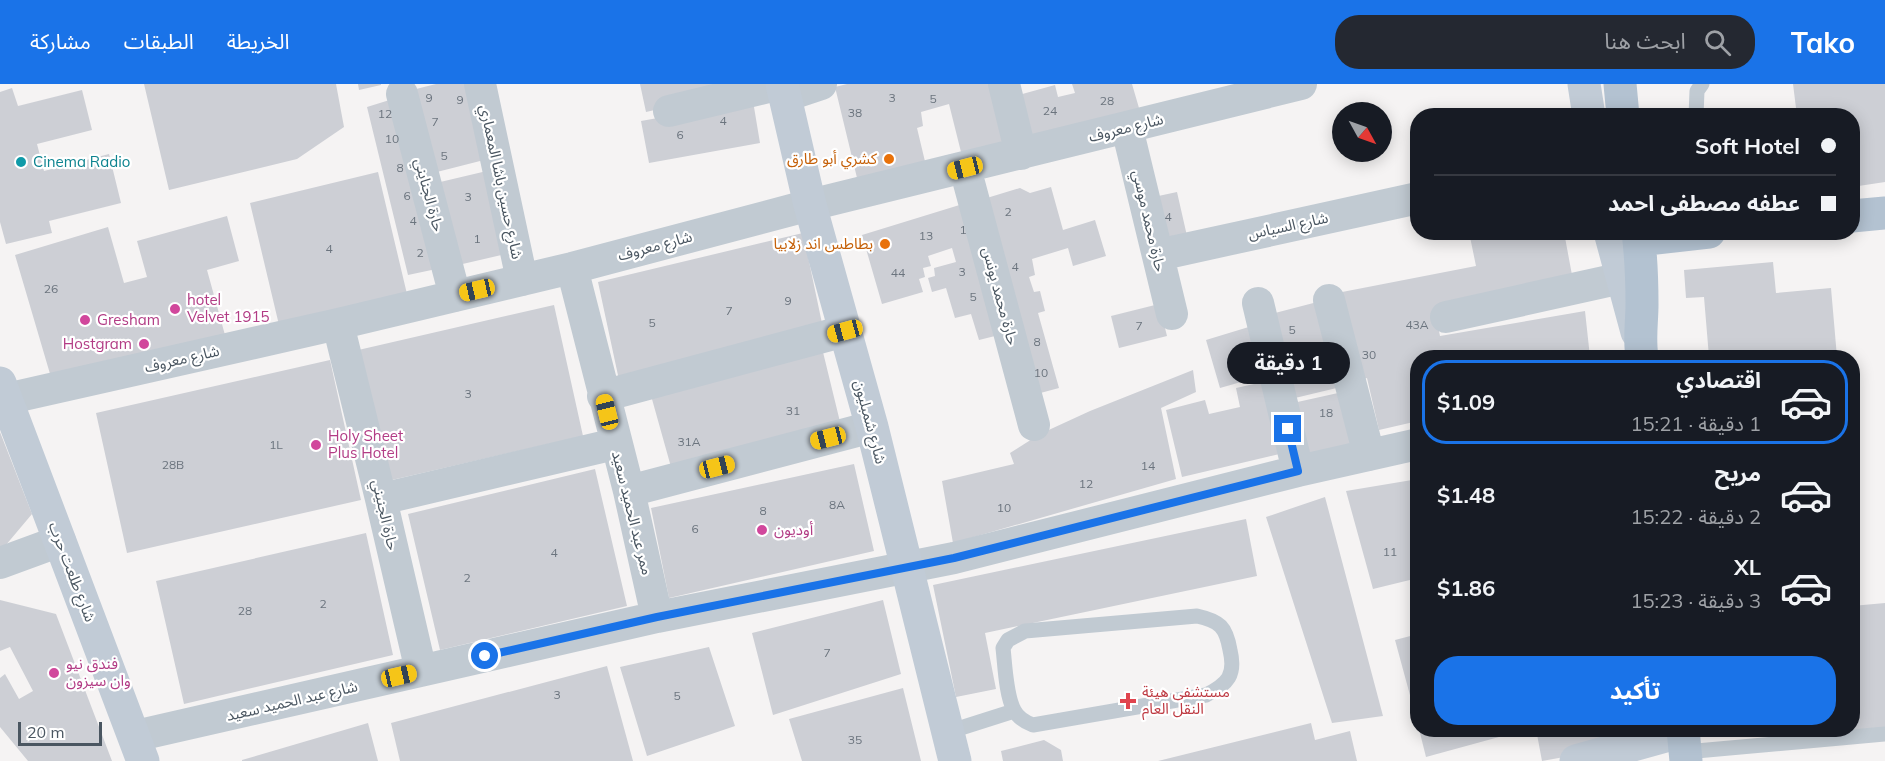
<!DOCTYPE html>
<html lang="ar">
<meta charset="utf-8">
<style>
:root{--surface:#171b24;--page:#242831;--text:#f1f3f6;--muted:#9ea1a6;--line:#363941;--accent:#1a73e8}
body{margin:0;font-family:Mulish,"Noto Sans Arabic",sans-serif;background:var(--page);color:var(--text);direction:rtl;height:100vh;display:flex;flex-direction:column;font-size:22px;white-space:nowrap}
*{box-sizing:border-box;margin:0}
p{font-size:20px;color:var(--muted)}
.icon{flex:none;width:33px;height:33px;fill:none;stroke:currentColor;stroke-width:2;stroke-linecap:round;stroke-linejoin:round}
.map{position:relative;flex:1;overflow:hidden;direction:ltr}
.details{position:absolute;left:1410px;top:266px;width:450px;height:387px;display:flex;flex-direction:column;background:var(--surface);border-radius:24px;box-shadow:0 3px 15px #0003;direction:rtl}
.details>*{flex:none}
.banner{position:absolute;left:1410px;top:24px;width:450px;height:132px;border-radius:24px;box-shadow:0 3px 15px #0003;direction:rtl;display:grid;align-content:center;height:132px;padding:0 24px;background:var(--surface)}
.needle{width:39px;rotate:130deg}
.tools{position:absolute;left:1332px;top:18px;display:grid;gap:12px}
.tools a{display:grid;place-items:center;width:60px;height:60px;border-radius:50%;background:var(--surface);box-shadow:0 3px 15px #0003;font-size:30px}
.scale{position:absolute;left:18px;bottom:15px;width:84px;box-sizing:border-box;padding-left:6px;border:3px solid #4a5661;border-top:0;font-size:16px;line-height:21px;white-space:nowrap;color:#4a5661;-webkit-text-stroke:4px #fff;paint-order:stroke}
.end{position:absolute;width:27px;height:27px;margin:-14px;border:8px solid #1a73e8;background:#fff;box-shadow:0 0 0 3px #fff}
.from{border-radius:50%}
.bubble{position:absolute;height:42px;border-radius:21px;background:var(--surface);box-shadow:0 3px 15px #0003;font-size:20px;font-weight:700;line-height:42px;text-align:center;direction:rtl}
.car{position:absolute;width:18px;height:36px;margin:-18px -9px;border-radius:8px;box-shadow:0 0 4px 2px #0007;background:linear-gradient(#f5c518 24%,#345 0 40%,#f5c518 0 76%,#345 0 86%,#f5c518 0)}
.banner b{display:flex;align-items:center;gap:21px;height:57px;font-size:22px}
.banner b+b{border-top:2px solid var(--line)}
.banner i{width:15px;height:15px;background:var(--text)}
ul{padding:10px 0 0;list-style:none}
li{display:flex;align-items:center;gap:18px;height:84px;margin:0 12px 9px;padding:0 12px;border:3px solid transparent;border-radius:24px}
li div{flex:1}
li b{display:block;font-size:22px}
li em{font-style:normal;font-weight:700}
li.current{border-color:var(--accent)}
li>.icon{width:54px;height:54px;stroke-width:1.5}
.button{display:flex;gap:12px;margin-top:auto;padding:12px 24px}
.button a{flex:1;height:69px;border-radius:24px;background:var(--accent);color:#fff;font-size:24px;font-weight:700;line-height:69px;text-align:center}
header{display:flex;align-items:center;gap:36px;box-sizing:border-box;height:84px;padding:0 30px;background:var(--accent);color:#fff}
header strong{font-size:28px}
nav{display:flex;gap:33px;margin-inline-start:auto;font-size:21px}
.search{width:420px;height:54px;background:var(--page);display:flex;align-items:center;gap:15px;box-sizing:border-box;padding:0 21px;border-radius:24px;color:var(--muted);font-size:22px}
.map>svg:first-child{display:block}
.building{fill:#cdcfd5}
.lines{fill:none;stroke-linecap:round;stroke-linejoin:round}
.lane{stroke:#c1cad2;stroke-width:15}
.street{stroke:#c1cad2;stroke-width:32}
.secondary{stroke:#c1cbd6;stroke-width:33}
.primary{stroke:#b3c2d1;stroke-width:33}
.route{stroke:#1a73e8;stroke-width:8}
.food-dot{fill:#e8710a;stroke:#fff;stroke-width:2}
.culture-dot{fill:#0f9aa8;stroke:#fff;stroke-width:2}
.hotel-dot{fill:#d1479c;stroke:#fff;stroke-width:2}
.health-dot{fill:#e0444e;stroke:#fff;stroke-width:2}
.labels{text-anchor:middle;stroke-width:4.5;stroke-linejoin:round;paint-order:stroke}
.number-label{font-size:12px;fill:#6b747e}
.street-label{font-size:15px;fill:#4a5661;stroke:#fff}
.food-label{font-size:15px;fill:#c56008;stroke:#fff;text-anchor:end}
.culture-label{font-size:15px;fill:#0d838f;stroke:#fff;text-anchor:start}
.hotel-label{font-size:15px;fill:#b23c85;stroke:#fff;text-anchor:start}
.health-label{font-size:15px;fill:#be3a42;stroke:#fff;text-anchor:start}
</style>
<header>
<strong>Tako</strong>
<div class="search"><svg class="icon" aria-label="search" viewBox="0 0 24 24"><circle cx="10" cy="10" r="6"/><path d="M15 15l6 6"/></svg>ابحث هنا</div>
<nav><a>الخريطة</a><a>الطبقات</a><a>مشاركة</a></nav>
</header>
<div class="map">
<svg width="1885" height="677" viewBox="0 0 1885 677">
<rect width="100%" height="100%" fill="#f5f3f3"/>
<path class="building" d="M144 0H336L344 43 297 75 169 106Z
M358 0H381V1L359 6Z
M436 0H465L484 76 429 90 408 7Z
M640 0H748L694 17 646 28Z
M847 0H997L1011 56 961 68 949 20 921 28 923 42 917 44 928 90 858 98 835 3Z
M1072 0H1132L1139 24 1027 56 1015 12 1055 1 1058 13 1075 9Z
M1793 0H1885V98L1852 103V32H1797Z
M12 4 18 22 82 6 92 46 37 60 44 87 109 70 121 119 49 137 52 149 6 160 0 138V8Z
M396 14 441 184 408 191 367 23Z
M753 17 760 59 649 79 641 37Z
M491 86 510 169 454 182 436 99Z
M378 88 407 210 279 241 250 119Z
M1051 103 1063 146 1095 136 1106 172 1073 182 1068 164 1032 175 1035 191 1029 193 1034 208 1040 207 1045 227 1038 229 1059 304 1033 311 977 117 1020 104 1030 109Z
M1177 108 1187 152 1158 159 1149 114Z
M966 119 1007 249 979 256 971 230 955 234 946 204 932 208 928 194 935 192 934 184 956 178 952 164 928 172 931 182 923 184 925 193 919 195 923 208 882 220 862 151Z
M227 132 239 177 207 186 225 251 53 300 15 171 108 143 124 199 147 193 137 157Z
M1469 148H1564L1572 191 1435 228 1440 252 1585 227 1590 273H1418V337L1379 346 1367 294 1357 297 1337 209 1476 182Z
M803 149 823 244 619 296 598 198Z
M1773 178 1776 209 1831 204 1837 273H1709L1704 213 1686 214 1684 186Z
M1325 216 1345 302 1295 314 1275 229Z
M1159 220 1167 252 1119 264 1111 232Z
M554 221 583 352 383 398 354 267Z
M1252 242 1262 276 1255 294 1220 304 1206 256Z
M822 264 842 346 671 383 650 308Z
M330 276 361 416 127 469 96 329Z
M1193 286 1196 308 1161 324 1176 395 953 459 942 397 1014 380 1010 369 1040 350 1090 327Z
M1272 296 1288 368 1182 393 1166 326 1205 316 1209 330 1240 323 1236 304Z
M1347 307 1359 359 1305 371 1293 319Z
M0 348 32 430 0 468Z
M854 380 874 467 669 514 651 424Z
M595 385 627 522 440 566 408 430Z
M1418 395V494L1373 505 1346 407Z
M1325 413 1383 632 1332 639 1266 433Z
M1246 435 1257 492 985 549 996 605 956 613 933 501Z
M366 449 393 571 184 620 156 497Z
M0 516 56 530 112 677H28L0 643V594L5 590 19 615 33 607 10 563 0 567Z
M883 516 901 590 773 631 752 549Z
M1885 519V645L1808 653 1807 645H1852V522Z
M1418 550V637H1417L1395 556Z
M709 563 735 642 647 672 620 583Z
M607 582 633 677H400L391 639Z
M903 604 921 677H802L789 635Z
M368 639 378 677H242V676Z
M1311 639 1315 656 1350 647 1357 677H1158Z
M1419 645H1496L1499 653 1426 673Z
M1536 645H1646L1648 658 1542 677Z
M1044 656 1061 666 1063 677H1003L1001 667Z"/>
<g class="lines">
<path class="lane" d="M1696 32 1697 7 1702 0
M1197 532C1220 537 1226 543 1230 566 1236 591 1228 600 1206 611L1033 641C1025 638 1018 634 1014 626 1006 612 1005 581 1003 564L1008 556 1025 547Z
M948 648 1014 627
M1685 668 1885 650"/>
<path class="street" d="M480 0 522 196
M1004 0 1021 70
M402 10 455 212
M785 12 821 0
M669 27 781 0
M1127 44 1172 230
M965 84 1034 341
M1158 171 1418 114
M572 184 629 407 657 533
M1329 216 1369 371
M1258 219 1298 387
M1446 233 1622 194
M338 240 381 415 421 587
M603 312 845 247
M6 315 338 240 572 184 810 121 1301 0
M629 407 872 343
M381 415 615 360
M0 479 60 457
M135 652 657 533 954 474 1298 387 1418 360"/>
<path class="secondary" d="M782 0 810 121 872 343 955 677
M1584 0 1589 32
M1610 148 1637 248
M0 299 143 677
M1576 677 1683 647"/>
<path class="primary" d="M1620 0 1623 32
M1852 132 1885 129
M1638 148C1641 172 1642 196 1642 220 1642 238 1639 255 1642 273
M1639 156 1709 148
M1683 645 1686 677"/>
</g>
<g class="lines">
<path class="route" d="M485 572 657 533 954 474 1298 387 1288 345"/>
</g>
<g class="food-dot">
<circle cx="889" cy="75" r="6"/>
<circle cx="885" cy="160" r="6"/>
</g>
<circle class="culture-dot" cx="21" cy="78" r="6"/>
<g class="hotel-dot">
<circle cx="175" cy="225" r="6"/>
<circle cx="85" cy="236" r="6"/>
<circle cx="144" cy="260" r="6"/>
<circle cx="316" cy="361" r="6"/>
<circle cx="762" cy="446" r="6"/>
<circle cx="54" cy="589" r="6"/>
</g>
<path class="health-dot" d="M1125 608h6v6h6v6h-6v6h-6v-6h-6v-6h6z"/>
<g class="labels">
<g class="number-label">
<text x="429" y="18">9</text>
<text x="892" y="18">3</text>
<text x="933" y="19">5</text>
<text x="460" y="20">9</text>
<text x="1107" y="21">28</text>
<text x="1050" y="31">24</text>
<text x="855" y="33">38</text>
<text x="385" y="34">12</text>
<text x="723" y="41">4</text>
<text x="435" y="42">7</text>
<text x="680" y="55">6</text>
<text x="392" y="59">10</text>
<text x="444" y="76">5</text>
<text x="400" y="88">8</text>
<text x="407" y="116">6</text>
<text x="468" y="117">3</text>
<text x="1008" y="132">2</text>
<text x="1168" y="137">4</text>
<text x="413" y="141">4</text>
<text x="963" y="150">1</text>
<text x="926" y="156">13</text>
<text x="477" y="159">1</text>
<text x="329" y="169">4</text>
<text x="420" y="173">2</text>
<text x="1015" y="187">4</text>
<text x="962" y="192">3</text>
<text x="898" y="193">44</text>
<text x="51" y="209">26</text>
<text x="973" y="217">5</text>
<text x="788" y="221">9</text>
<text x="729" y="231">7</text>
<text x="652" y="243">5</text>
<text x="1417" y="245">43A</text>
<text x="1139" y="246">7</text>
<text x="1292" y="250">5</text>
<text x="1037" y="262">8</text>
<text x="1369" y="275">30</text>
<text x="1041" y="293">10</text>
<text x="468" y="314">3</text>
<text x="793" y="331">31</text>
<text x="1326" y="333">18</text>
<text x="689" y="362">31A</text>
<text x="276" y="365">1L</text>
<text x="173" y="385">28B</text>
<text x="1148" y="386">14</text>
<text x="1086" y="404">12</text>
<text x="837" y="425">8A</text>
<text x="1004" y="428">10</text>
<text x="763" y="431">8</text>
<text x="695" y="449">6</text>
<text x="1390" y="472">11</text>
<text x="554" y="473">4</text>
<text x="467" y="498">2</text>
<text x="323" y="524">2</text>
<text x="245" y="531">28</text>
<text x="827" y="573">7</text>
<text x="557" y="615">3</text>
<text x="677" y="616">5</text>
<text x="855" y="660">35</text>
</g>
<g class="street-label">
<text transform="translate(1126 44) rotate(-14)" y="5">شارع معروف</text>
<text transform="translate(501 98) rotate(78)" y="5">شارع حسين باشا المعماري</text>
<text transform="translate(429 111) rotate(75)" y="5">حارة الجنايني</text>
<text transform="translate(1149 137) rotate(77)" y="5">حارة محمد موسي</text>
<text transform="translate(1288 142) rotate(-12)" y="5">شارع السياس</text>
<text transform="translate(655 162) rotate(-15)" y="5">شارع معروف</text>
<text transform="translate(1000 212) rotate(75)" y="5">حارة محمد يونس</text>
<text transform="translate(182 275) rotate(-13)" y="5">شارع معروف</text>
<text transform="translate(870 338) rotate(75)" y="5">شارع شمبليون</text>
<text transform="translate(632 429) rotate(76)" y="5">ممر عبد الحميد سعيد</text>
<text transform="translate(385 431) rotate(77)" y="5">حارة الجنيني</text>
<text transform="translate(72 488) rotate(69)" y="5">شارع طلعت حرب</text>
<text transform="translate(292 617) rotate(-13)" y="5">شارع عبد الحميد سعيد</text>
</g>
<g class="food-label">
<text x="877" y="80">كشري أبو طارق</text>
<text x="873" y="165">بطاطس اند زلابيا</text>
</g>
<g class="culture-label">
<text x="33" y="83">Cinema Radio</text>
</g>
<g class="hotel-label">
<text x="187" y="221">hotel<tspan x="187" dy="17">Velvet 1915</tspan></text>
<text x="97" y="241">Gresham</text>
<text x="132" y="265" text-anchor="end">Hostgram</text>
<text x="328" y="357">Holy Sheet<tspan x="328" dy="17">Plus Hotel</tspan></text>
<text x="774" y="451">أوديون</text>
<text x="66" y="585">فندق نيو<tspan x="66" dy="17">وان سيزون</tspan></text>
</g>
<g class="health-label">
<text x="1142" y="613">مستشفى هيئة<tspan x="1142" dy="17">النقل العام</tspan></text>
</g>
</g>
</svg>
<div class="tools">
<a><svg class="needle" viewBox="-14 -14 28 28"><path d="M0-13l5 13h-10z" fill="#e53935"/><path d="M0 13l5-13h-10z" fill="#9ea1a6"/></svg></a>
</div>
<div class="scale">20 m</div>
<i class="end from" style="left:485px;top:572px"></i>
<i class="end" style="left:1288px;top:345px"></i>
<div class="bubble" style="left:1227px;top:258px;width:123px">1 دقيقة</div>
<i class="car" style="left:965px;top:84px;rotate:256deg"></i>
<i class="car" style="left:477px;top:206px;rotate:257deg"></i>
<i class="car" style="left:845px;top:247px;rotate:255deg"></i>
<i class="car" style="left:607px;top:328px;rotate:346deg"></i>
<i class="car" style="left:828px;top:354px;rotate:256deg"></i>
<i class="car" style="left:717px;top:383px;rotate:76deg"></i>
<i class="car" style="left:399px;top:592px;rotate:77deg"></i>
<div class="banner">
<b><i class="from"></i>Soft Hotel</b>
<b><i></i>عطفه مصطفى احمد</b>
</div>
<section class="details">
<ul>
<li class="current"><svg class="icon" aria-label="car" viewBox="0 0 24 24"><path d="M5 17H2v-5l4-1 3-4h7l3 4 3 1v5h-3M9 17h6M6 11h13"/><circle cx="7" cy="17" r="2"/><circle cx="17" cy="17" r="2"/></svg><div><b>اقتصادي</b><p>1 دقيقة · 15:21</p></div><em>$1.09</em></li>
<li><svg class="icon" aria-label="car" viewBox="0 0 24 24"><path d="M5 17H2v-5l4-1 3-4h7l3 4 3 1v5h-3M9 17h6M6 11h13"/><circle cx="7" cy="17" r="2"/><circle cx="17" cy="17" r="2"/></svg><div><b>مريح</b><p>2 دقيقة · 15:22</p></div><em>$1.48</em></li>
<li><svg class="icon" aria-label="car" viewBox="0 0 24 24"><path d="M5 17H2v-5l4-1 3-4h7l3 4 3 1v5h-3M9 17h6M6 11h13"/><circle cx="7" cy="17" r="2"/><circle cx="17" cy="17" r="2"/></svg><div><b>XL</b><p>3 دقيقة · 15:23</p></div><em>$1.86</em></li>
</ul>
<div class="button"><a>تأكيد</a></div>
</section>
</div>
